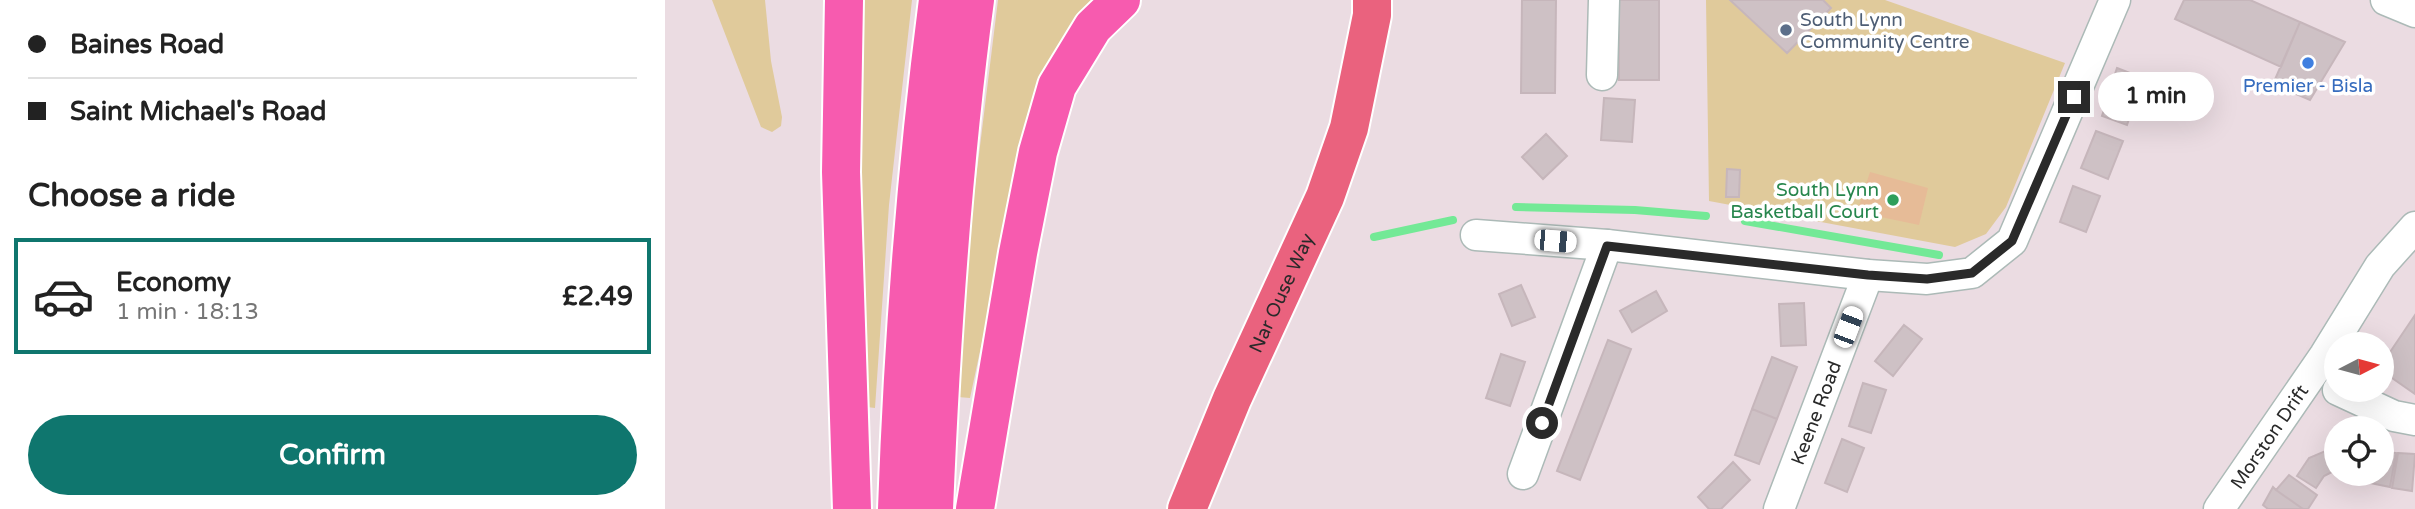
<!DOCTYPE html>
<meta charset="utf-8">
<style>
:root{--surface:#fff;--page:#f6f6f6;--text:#222;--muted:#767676;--line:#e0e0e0;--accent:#0f766e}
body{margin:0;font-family:"Varela Round",sans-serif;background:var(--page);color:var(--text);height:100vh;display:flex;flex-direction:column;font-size:26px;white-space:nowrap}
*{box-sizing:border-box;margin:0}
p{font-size:23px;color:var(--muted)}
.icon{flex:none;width:38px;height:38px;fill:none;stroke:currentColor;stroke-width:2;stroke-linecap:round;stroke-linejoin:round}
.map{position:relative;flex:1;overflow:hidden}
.side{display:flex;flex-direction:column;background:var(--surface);width:665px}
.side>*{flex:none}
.guide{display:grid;align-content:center;height:154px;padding:0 28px;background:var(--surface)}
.needle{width:46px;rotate:84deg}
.tools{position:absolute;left:1659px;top:332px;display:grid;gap:14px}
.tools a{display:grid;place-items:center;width:70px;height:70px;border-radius:50%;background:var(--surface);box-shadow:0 7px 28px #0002;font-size:35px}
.end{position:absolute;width:32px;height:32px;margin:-16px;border:9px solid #2a2a2a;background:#fff;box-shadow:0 0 0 4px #fff}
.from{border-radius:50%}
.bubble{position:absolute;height:49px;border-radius:24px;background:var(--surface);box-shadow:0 7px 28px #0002;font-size:23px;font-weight:700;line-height:49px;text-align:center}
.car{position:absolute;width:21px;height:42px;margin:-21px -10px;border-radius:9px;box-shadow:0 0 5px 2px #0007;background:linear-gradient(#fff 24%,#345 0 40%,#fff 0 76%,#345 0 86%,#fff 0)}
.guide b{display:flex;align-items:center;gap:24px;height:66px;font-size:26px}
.guide b+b{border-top:2px solid var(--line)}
.guide i{width:18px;height:18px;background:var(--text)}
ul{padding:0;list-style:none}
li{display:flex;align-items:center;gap:21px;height:116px;margin:0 14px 10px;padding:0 14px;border:4px solid transparent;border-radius:0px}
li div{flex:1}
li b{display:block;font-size:26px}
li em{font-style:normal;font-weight:700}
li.current{border-color:var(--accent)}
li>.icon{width:63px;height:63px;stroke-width:1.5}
h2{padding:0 28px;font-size:32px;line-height:84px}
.action{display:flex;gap:14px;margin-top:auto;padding:14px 28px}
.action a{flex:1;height:80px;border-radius:42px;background:var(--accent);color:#fff;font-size:28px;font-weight:700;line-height:80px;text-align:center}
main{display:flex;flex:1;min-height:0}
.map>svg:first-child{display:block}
.green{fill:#e0ca9b}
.pitch{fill:#e6bb97}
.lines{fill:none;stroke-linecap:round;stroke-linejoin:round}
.stream{stroke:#73e996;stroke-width:8}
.building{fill:#cec1c5;stroke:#c6b6bb;stroke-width:2}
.minor-casing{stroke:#acbab7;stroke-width:33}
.major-casing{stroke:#fff;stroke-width:42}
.highway-casing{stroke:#fff;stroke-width:42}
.minor{stroke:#fff;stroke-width:30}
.major{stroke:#ea627e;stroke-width:38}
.highway{stroke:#f75baf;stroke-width:38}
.route{stroke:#2a2a2a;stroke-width:9}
.service-dot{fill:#5c6f8a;stroke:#fff;stroke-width:2.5}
.shop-dot{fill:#3f7fe0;stroke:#fff;stroke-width:2.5}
.leisure-dot{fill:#2e9e5b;stroke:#fff;stroke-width:2.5}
.labels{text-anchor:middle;stroke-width:7;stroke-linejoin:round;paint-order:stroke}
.service-label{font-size:19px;fill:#4e5e75;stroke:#fff;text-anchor:start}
.shop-label{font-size:19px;fill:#366cbe;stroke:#fff}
.leisure-label{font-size:19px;fill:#27864d;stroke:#fff;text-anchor:end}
.street-label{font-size:19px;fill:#2a2a2a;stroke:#fff}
</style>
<main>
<section class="side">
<div class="guide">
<b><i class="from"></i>Baines Road</b>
<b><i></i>Saint Michael's Road</b>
</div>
<h2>Choose a ride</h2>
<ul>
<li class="current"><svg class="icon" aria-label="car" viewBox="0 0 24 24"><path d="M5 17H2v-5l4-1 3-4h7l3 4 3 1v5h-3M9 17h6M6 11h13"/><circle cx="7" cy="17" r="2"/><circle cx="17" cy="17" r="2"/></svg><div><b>Economy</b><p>1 min · 18:13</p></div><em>£2.49</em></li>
</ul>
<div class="action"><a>Confirm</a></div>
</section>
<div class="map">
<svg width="1750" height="509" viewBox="0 0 1750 509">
<rect width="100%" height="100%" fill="#ebdce2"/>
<path class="green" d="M47 0H100L106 61 117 117 116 126 107 132 96 127Z
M194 0H247L224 205 210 408 202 407 193 104Z
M333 0H431L355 164 305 398 293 397 307 211Z
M1041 0H1220L1400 63 1341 207 1321 234 1290 247 1044 201Z"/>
<path class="pitch" d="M1205 172 1263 188 1254 225 1192 212Z"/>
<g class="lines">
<path class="stream" d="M851 207 970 210 1041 216
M1080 221 1274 255
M709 237 788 220"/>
</g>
<path class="building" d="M857 0H891L890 93H856Z
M954 0H994V80H954Z
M1065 0H1158L1166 8 1122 53Z
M1519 0H1585L1635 22 1616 67 1510 19Z
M1635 22 1680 42 1645 100 1608 84Z
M1452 68 1478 78 1471 96 1446 86Z
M1444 95 1469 104 1462 125 1437 116Z
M939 98 970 100 967 142 936 140Z
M1431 131 1458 141 1443 179 1416 168Z
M881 134 902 156 878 179 857 157Z
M1062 169 1075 170 1074 197H1061Z
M1408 186 1435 196 1421 232 1395 222Z
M856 285 870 317 847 326 834 294Z
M991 291 1002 311 967 332 955 311Z
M1139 303 1141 345 1116 346 1114 304Z
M1750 315V394L1717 371V364Z
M1239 325 1257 339 1228 376 1210 361Z
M943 340 966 349 915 480 892 471Z
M836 354 860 362 845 406 821 398Z
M1107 357 1132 367 1112 419 1087 409Z
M1198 383 1221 390 1206 433 1184 426Z
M1087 409 1112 419 1094 464 1070 455Z
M1177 439 1199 448 1182 492 1160 483Z
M1665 449 1671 470 1659 476 1651 488 1632 476 1644 458Z
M1717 451 1731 453 1725 487 1705 483 1707 474H1717Z
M1733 453 1750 454 1747 491 1727 488Z
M1068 462 1085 480 1056 509H1044L1033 497Z
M1624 475 1652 495 1643 509H1638L1611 490Z
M1608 487 1611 490 1638 509H1603L1598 505Z"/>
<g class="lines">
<defs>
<g id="minor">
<path d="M1721 0 1750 12"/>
<path d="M937 75 939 0"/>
<path d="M811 235 942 245 1203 275 1262 279 1307 273 1347 241 1450 0"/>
<path d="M1673 390 1729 416 1750 420"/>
<path d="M858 474 942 245"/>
<path id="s1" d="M1114 509 1203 275"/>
<path id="s2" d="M1554 509 1660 355 1715 266 1750 227"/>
</g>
<g id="major">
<path id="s3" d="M522 509 567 399 660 197 684 128 707 15V0"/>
</g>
<path id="highway" d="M179 0 176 172 187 509
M232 509C238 339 251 169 273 0
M269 509C276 339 287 169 310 0
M310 509 353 253 373 152 392 86 428 27 456 0"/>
</defs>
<use href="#minor" class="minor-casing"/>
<use href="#major" class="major-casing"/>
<use href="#highway" class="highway-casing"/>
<use href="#minor" class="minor"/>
<use href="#major" class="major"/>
<use href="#highway" class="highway"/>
</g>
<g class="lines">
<path class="route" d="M877 423 942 246 1203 275 1262 279 1307 273 1347 241 1409 97"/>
</g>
<circle class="service-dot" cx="1121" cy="30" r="7"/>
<circle class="shop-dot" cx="1643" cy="63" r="7"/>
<circle class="leisure-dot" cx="1228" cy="200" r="7"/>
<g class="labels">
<g class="service-label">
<text x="1135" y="26">South Lynn<tspan x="1135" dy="22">Community Centre</tspan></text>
</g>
<g class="shop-label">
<text x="1643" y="92">Premier - Bisla</text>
</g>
<g class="leisure-label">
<text x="1214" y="196">South Lynn<tspan x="1214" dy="22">Basketball Court</tspan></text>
</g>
<g class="street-label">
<text dy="7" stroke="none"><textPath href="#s3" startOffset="236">Nar Ouse Way</textPath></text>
<text dy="7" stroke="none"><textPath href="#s1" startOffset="103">Keene Road</textPath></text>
<text dy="7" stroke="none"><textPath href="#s2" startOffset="88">Morston Drift</textPath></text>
</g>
</g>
</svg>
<div class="tools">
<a><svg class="needle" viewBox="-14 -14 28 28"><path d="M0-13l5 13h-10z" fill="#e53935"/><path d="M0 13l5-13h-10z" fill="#767676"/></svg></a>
<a><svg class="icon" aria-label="locate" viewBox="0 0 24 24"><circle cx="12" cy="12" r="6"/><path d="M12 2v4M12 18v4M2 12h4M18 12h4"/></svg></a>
</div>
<i class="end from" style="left:877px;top:423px"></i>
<i class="end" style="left:1409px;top:97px"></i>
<div class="bubble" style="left:1433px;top:72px;width:116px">1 min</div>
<i class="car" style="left:890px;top:241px;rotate:95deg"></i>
<i class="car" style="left:1183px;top:327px;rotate:21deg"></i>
</div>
</main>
